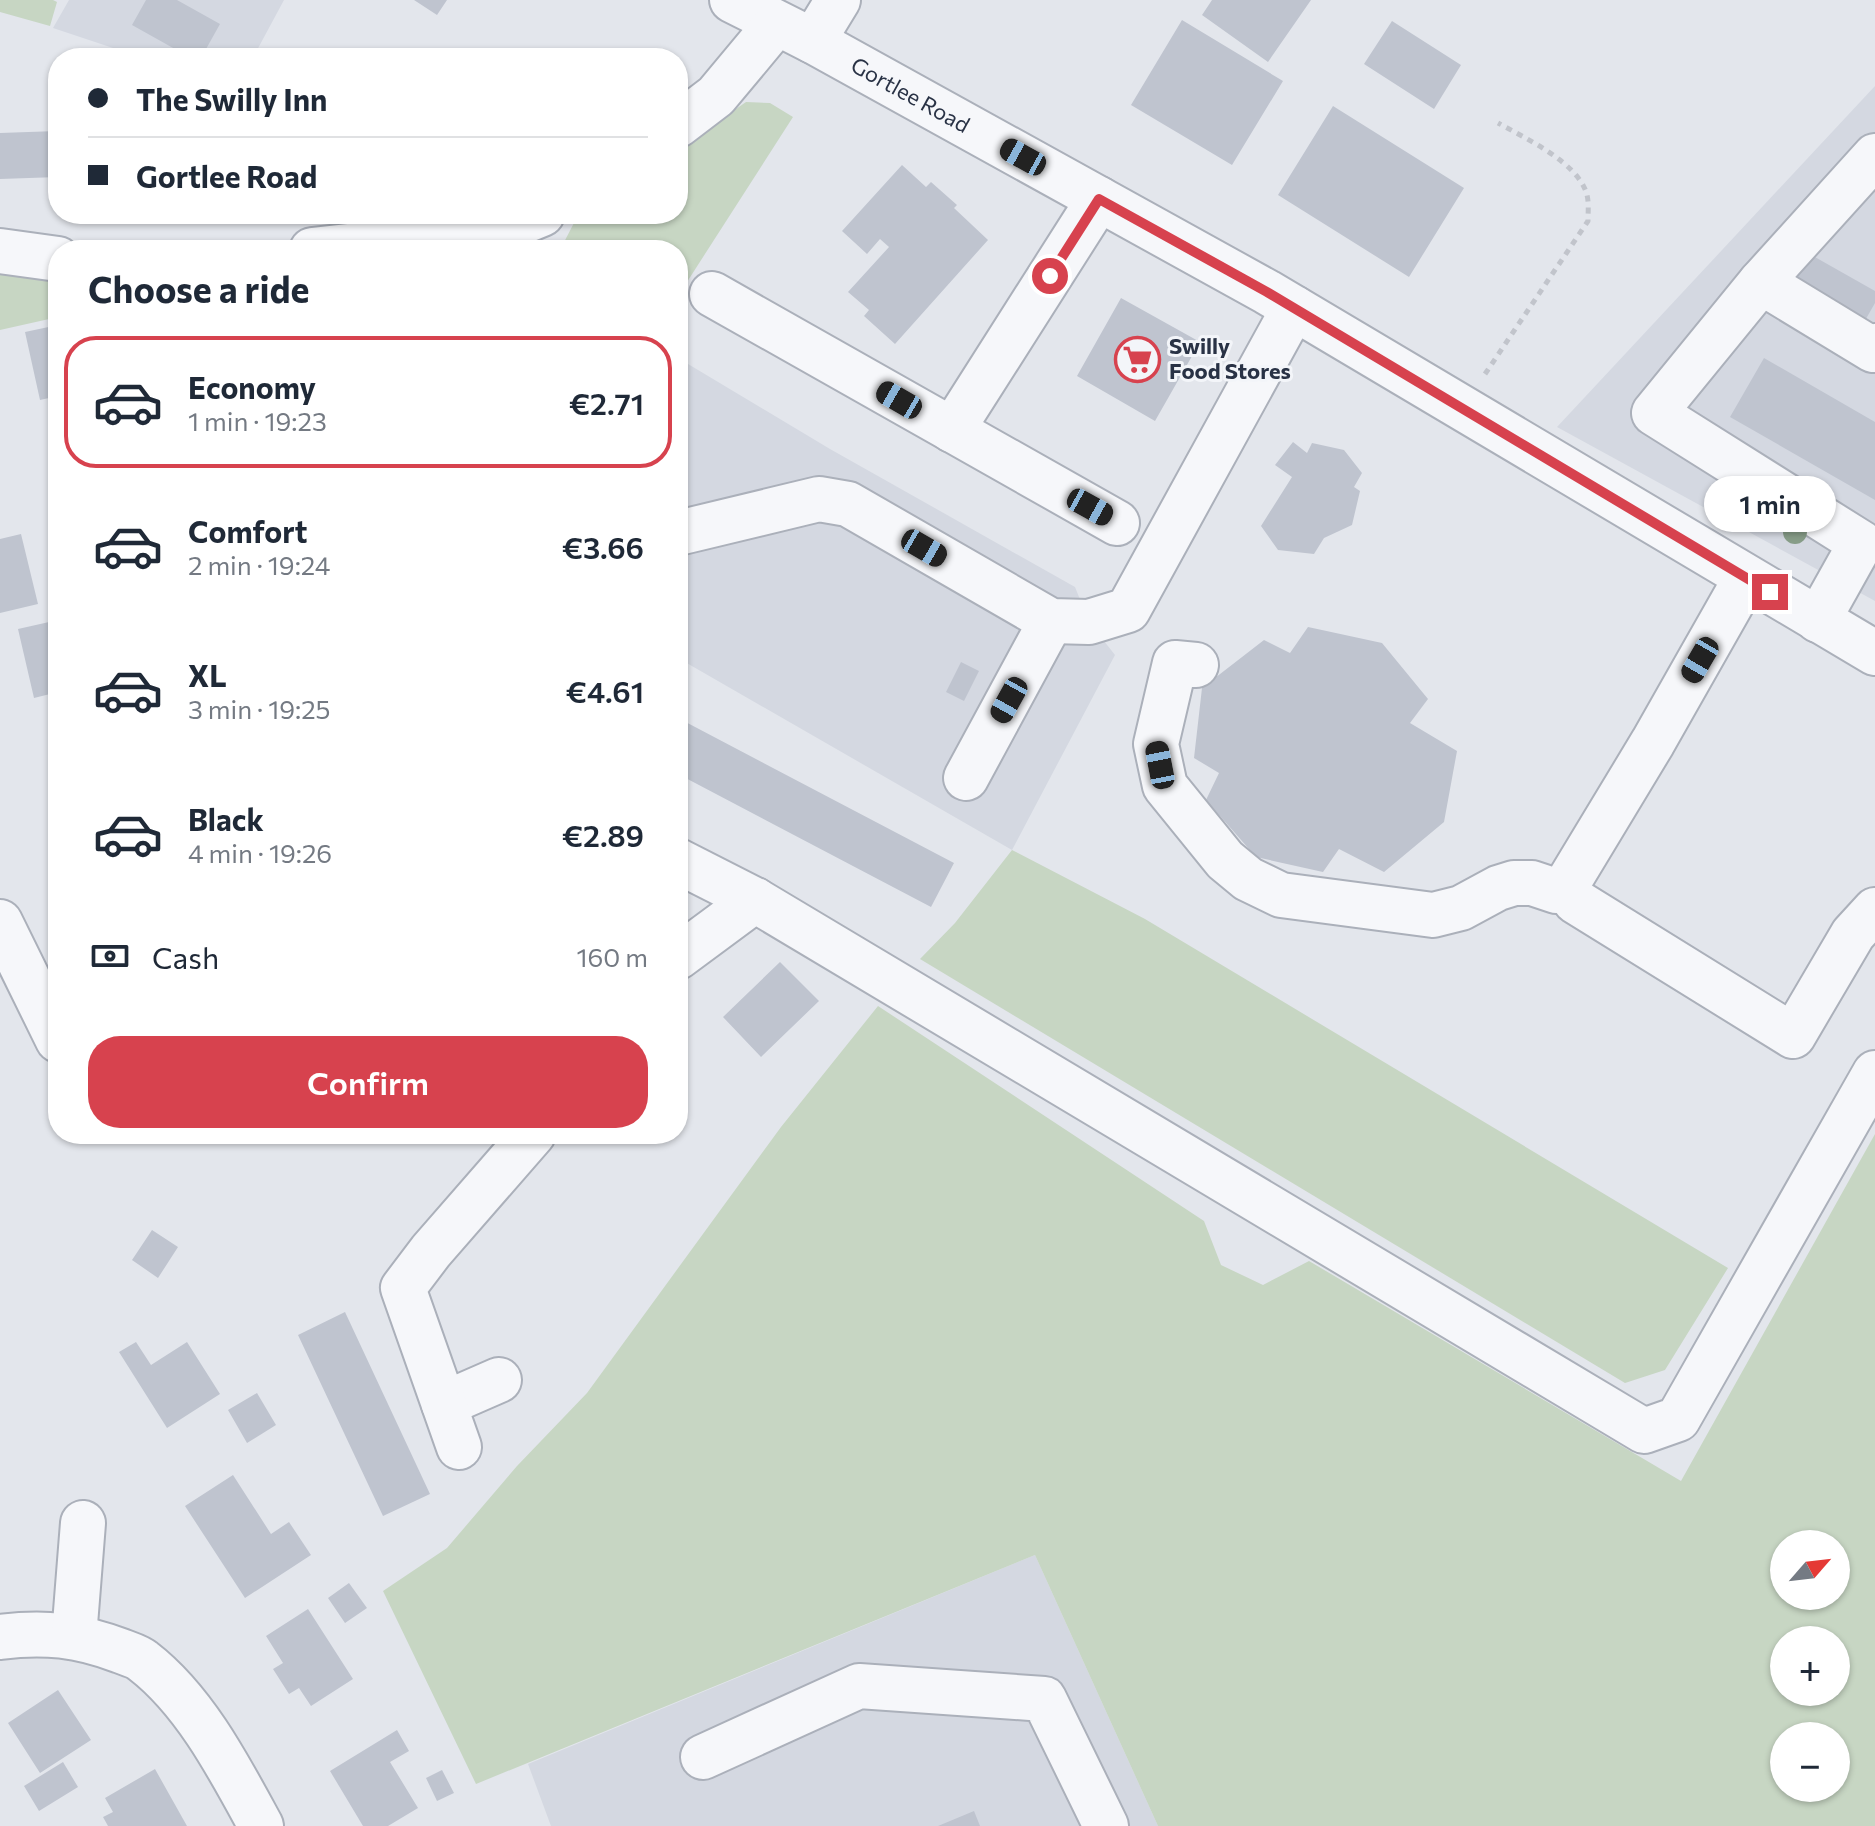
<!DOCTYPE html>
<meta charset="utf-8">
<style>
:root{--surface:#fff;--page:#f6f6f7;--text:#1f2937;--muted:#747a83;--line:#e0e1e3;--accent:#d7424e}
body{margin:0;font-family:Commissioner,sans-serif;background:var(--page);color:var(--text);height:100vh;display:flex;flex-direction:column;font-size:30px;white-space:nowrap}
*{box-sizing:border-box;margin:0}
p{font-size:26px;color:var(--muted)}
.icon{flex:none;width:44px;height:44px;fill:none;stroke:currentColor;stroke-width:2;stroke-linecap:round;stroke-linejoin:round}
.map{position:relative;flex:1;overflow:hidden}
.sheet{position:absolute;left:48px;top:240px;width:640px;height:904px;display:flex;flex-direction:column;background:var(--surface);border-radius:32px;box-shadow:0 2px 6px #0004}
.sheet>*{flex:none}
.banner{position:absolute;left:48px;top:48px;width:640px;height:176px;border-radius:32px;box-shadow:0 2px 6px #0004;display:grid;align-content:center;height:176px;padding:0 40px;background:var(--surface)}
.needle{width:52px;rotate:62deg}
.tools{position:absolute;left:1770px;top:1530px;display:grid;gap:16px}
.tools a{display:grid;place-items:center;width:80px;height:80px;border-radius:50%;background:var(--surface);box-shadow:0 2px 6px #0004;font-size:40px}
.end{position:absolute;width:36px;height:36px;margin:-18px;border:10px solid #d7424e;background:#fff;box-shadow:0 0 0 4px #fff}
.from{border-radius:50%}
.bubble{position:absolute;height:56px;border-radius:28px;background:var(--surface);box-shadow:0 2px 6px #0004;font-size:26px;font-weight:600;line-height:56px;text-align:center}
.car{position:absolute;width:24px;height:48px;margin:-24px -12px;border-radius:10px;box-shadow:0 0 6px 2px #0007;background:linear-gradient(#222 24%,#8ab4d8 0 40%,#222 0 76%,#8ab4d8 0 86%,#222 0)}
.banner b{display:flex;align-items:center;gap:28px;height:76px;font-size:30px}
.banner b+b{border-top:2px solid var(--line)}
.banner i{width:20px;height:20px;background:var(--text)}
ul{padding:0;list-style:none}
li{display:flex;align-items:center;gap:24px;height:132px;margin:0 16px 12px;padding:0 24px;border:4px solid transparent;border-radius:32px}
li div{flex:1}
li b{display:block;font-size:30px}
li em{font-style:normal;font-weight:600}
li.selected{border-color:var(--accent)}
li>.icon{width:72px;height:72px;stroke-width:1.5}
h2{padding:0 40px;font-size:36px;line-height:96px}
.pay{display:flex;align-items:center;gap:20px;height:88px;padding:0 40px;font-size:30px}
.pay p{margin-inline-start:auto}
.cta{display:flex;gap:16px;margin-top:auto;padding:16px 40px}
.cta a{flex:1;height:92px;border-radius:32px;background:var(--accent);color:#fff;font-size:32px;font-weight:600;line-height:92px;text-align:center}
.map>svg:first-child{display:block}
.built{fill:#d4d8e1}
.green{fill:#c7d6c3;fill-rule:evenodd}
.building{fill:#bfc4cf}
.lines{fill:none;stroke-linecap:round;stroke-linejoin:round}
.minor-casing{stroke:#abb0ba;stroke-width:48}
.path{stroke:#c1c4cb;stroke-width:5;stroke-dasharray:6 6;stroke-linecap:butt}
.minor{stroke:#f6f7fa;stroke-width:44}
.tree{fill:#879d88}
.route{stroke:#d7424e;stroke-width:10}
.labels{text-anchor:middle;stroke-width:6;stroke-linejoin:round;paint-order:stroke}
.street-label{font-size:22px;fill:#293245;stroke:#f3f5f9}
.poi-label{font-size:22px;font-weight:bold;fill:#293245;stroke:#f3f5f9;text-anchor:start}
</style>
<div class="map">
<svg width="1875" height="1826" viewBox="0 0 1875 1826">
<rect width="100%" height="100%" fill="#e3e6ec"/>
<path class="built" d="M69 0H284L256 52 248 58H143L53 28Z
M1875 86V601L1557 427Z
M678 358 830 449 1075 587 1089 622 1115 655 1012 850 678 658Z
M1035 1555 1158 1826H551L528 1764Z"/>
<path class="green" d="M0 0H53L57 2 50 26 0 12Z
M746 102 770 103 793 117 678 296V250H560L576 219 583 214H678V149Z
M0 269 58 278V317L0 330Z
M1012 850 1145 919 1728 1268 1665 1370 1625 1383 920 959 955 923Z
M878 1006 1204 1221 1221 1265 1263 1285 1309 1261 1681 1481 1875 1134V1826H1158L1035 1555 476 1784 383 1591 447 1548 517 1466 587 1393 781 1127ZM1784 1544H1836V1596H1784ZM1836 1640V1692H1784V1640ZM1836 1736V1788H1784V1736Z"/>
<path class="building" d="M146 0H177L220 24 201 58H191L132 25Z
M414 0H447L437 15Z
M1212 0H1311L1268 62 1202 15Z
M1182 20 1283 81 1232 165 1131 105Z
M1392 21 1461 65 1434 109 1364 64Z
M1333 106 1464 188 1409 277 1278 195Z
M57 131 58 177 0 179V133Z
M902 165 926 187 931 182 957 205 954 208 988 240 895 344 864 316 869 310 848 292 889 247 880 239 867 254 842 231Z
M1806 252 1875 291V303L1863 324 1789 282Z
M1121 298 1200 342 1155 421 1077 376Z
M58 325V396L40 400 25 332Z
M1764 358 1875 422V500L1730 417Z
M1293 442 1307 453 1312 443 1344 450 1362 473 1354 487 1360 491 1352 525 1324 538 1314 554 1278 550 1261 526 1292 477 1275 465Z
M21 534 38 604 0 613V539Z
M58 620V692L34 698 18 629Z
M1308 627 1382 643 1428 699 1410 723 1457 751 1444 822 1384 872 1339 849 1323 872 1256 857 1206 800 1219 773 1194 758 1202 688 1264 640 1290 653Z
M961 662 979 671 964 701 946 692Z
M678 718 954 863 931 907 678 774Z
M780 962 819 1001 761 1057 723 1017Z
M152 1230 178 1247 158 1278 132 1260Z
M345 1312 430 1494 383 1516 298 1335Z
M136 1342 151 1365 187 1342 220 1394 167 1428 119 1352Z
M257 1393 276 1425 247 1443 228 1410Z
M233 1475 271 1534 289 1522 311 1555 245 1598 185 1506Z
M349 1583 367 1608 345 1623 328 1598Z
M308 1609 353 1679 311 1706 299 1688 289 1694 273 1669 283 1663 266 1636Z
M58 1690 91 1740 40 1773 8 1723Z
M397 1730 409 1751 390 1762 418 1808 388 1826H363L330 1771Z
M63 1762 78 1787 39 1811 24 1786Z
M155 1769 187 1826H108L103 1817 113 1812 105 1798Z
M442 1770 454 1793 437 1801 426 1778Z
M974 1811 980 1826H938Z"/>
<g class="lines">
<defs>
<g id="minor">
<path id="s1" d="M732 0 813 41 1267 292 1875 653"/>
<path d="M813 41 838 0"/>
<path d="M678 125 716 96 776 24"/>
<path d="M312 250 508 228 542 214"/>
<path d="M0 251 58 259"/>
<path d="M1761 282 1873 350 1875 346"/>
<path d="M712 294 1117 523"/>
<path d="M952 430 1099 199"/>
<path d="M678 533 819 499 848 504 1051 621 1089 622 1128 610 1294 308"/>
<path d="M1818 620 1861 543 1654 413 1761 282 1875 156"/>
<path d="M1196 665 1175 663 1156 744 1165 786 1225 860 1248 879 1281 895 1433 915 1461 908 1498 888 1514 883H1532L1556 891 1566 886 1653 742 1746 578"/>
<path d="M966 778 1051 621"/>
<path d="M678 861 755 900"/>
<path d="M1566 886 1575 901 1793 1036 1853 934 1875 910"/>
<path d="M0 922 58 1040"/>
<path d="M678 957 755 900 1644 1431 1678 1419 1875 1073"/>
<path d="M444 1404 499 1380"/>
<path d="M459 1447 403 1288 431 1251 533 1134"/>
<path d="M0 1637C44 1631 79 1635 121 1651 128 1654 137 1656 143 1661 195 1701 230 1769 261 1826"/>
<path d="M74 1637 83 1523"/>
<path d="M703 1757 859 1686 1044 1699 1106 1826"/>
</g>
</defs>
<use href="#minor" class="minor-casing"/>
<path class="path" d="M1485 374 1588 221C1588 213 1589 203 1587 195 1579 163 1525 138 1498 123"/>
<use href="#minor" class="minor"/>
</g>
<circle class="tree" cx="1795" cy="532" r="12"/>
<g class="lines">
<path class="route" d="M1050 276 1099 199 1267 292 1770 592"/>
</g>
<defs>
<symbol id="supermarket-ring" viewBox="-11 -11 22 22"><circle r="9.5" fill="#f3f5f9" stroke="#d7424e" stroke-width="1.5"/><path d="M-6-5.5h2.5l.6 2H6L4.5 2H-2.5L-4.4-4H-6ZM-1.5 3.2a1.3 1.3 0 1 0 .1 0ZM3 3.2a1.3 1.3 0 1 0 .1 0Z" fill="#d7424e"/></symbol>
</defs>
<g fill-rule="evenodd">
<use href="#supermarket-ring" x="1112" y="334" width="51" height="51"/>
</g>
<g class="labels">
<g class="street-label">
<text dy="8" stroke="none"><textPath href="#s1" startOffset="202">Gortlee Road</textPath></text>
</g>
<g class="poi-label">
<text x="1169" y="354">Swilly<tspan x="1169" dy="25">Food Stores</tspan></text>
</g>
</g>
</svg>
<div class="tools">
<a><svg class="needle" viewBox="-14 -14 28 28"><path d="M0-13l5 13h-10z" fill="#e53935"/><path d="M0 13l5-13h-10z" fill="#747a83"/></svg></a>
<a>+</a>
<a>−</a>
</div>
<i class="end from" style="left:1050px;top:276px"></i>
<i class="end" style="left:1770px;top:592px"></i>
<div class="bubble" style="left:1704px;top:476px;width:132px">1 min</div>
<i class="car" style="left:1023px;top:157px;rotate:299deg"></i>
<i class="car" style="left:899px;top:400px;rotate:300deg"></i>
<i class="car" style="left:1090px;top:507px;rotate:119deg"></i>
<i class="car" style="left:924px;top:548px;rotate:120deg"></i>
<i class="car" style="left:1700px;top:660px;rotate:210deg"></i>
<i class="car" style="left:1009px;top:700px;rotate:209deg"></i>
<i class="car" style="left:1160px;top:765px;rotate:349deg"></i>
<div class="banner">
<b><i class="from"></i>The Swilly Inn</b>
<b><i></i>Gortlee Road</b>
</div>
<section class="sheet">
<h2>Choose a ride</h2>
<ul>
<li class="selected"><svg class="icon" aria-label="car" viewBox="0 0 24 24"><path d="M5 17H2v-5l4-1 3-4h7l3 4 3 1v5h-3M9 17h6M6 11h13"/><circle cx="7" cy="17" r="2"/><circle cx="17" cy="17" r="2"/></svg><div><b>Economy</b><p>1 min · 19:23</p></div><em>€2.71</em></li>
<li><svg class="icon" aria-label="car" viewBox="0 0 24 24"><path d="M5 17H2v-5l4-1 3-4h7l3 4 3 1v5h-3M9 17h6M6 11h13"/><circle cx="7" cy="17" r="2"/><circle cx="17" cy="17" r="2"/></svg><div><b>Comfort</b><p>2 min · 19:24</p></div><em>€3.66</em></li>
<li><svg class="icon" aria-label="car" viewBox="0 0 24 24"><path d="M5 17H2v-5l4-1 3-4h7l3 4 3 1v5h-3M9 17h6M6 11h13"/><circle cx="7" cy="17" r="2"/><circle cx="17" cy="17" r="2"/></svg><div><b>XL</b><p>3 min · 19:25</p></div><em>€4.61</em></li>
<li><svg class="icon" aria-label="car" viewBox="0 0 24 24"><path d="M5 17H2v-5l4-1 3-4h7l3 4 3 1v5h-3M9 17h6M6 11h13"/><circle cx="7" cy="17" r="2"/><circle cx="17" cy="17" r="2"/></svg><div><b>Black</b><p>4 min · 19:26</p></div><em>€2.89</em></li>
</ul>
<div class="pay"><svg class="icon" aria-label="cash" viewBox="0 0 24 24"><path d="M3 7h18v10H3z"/><circle cx="12" cy="12" r="2"/></svg>Cash<p>160 m</p></div>
<div class="cta"><a>Confirm</a></div>
</section>
</div>
